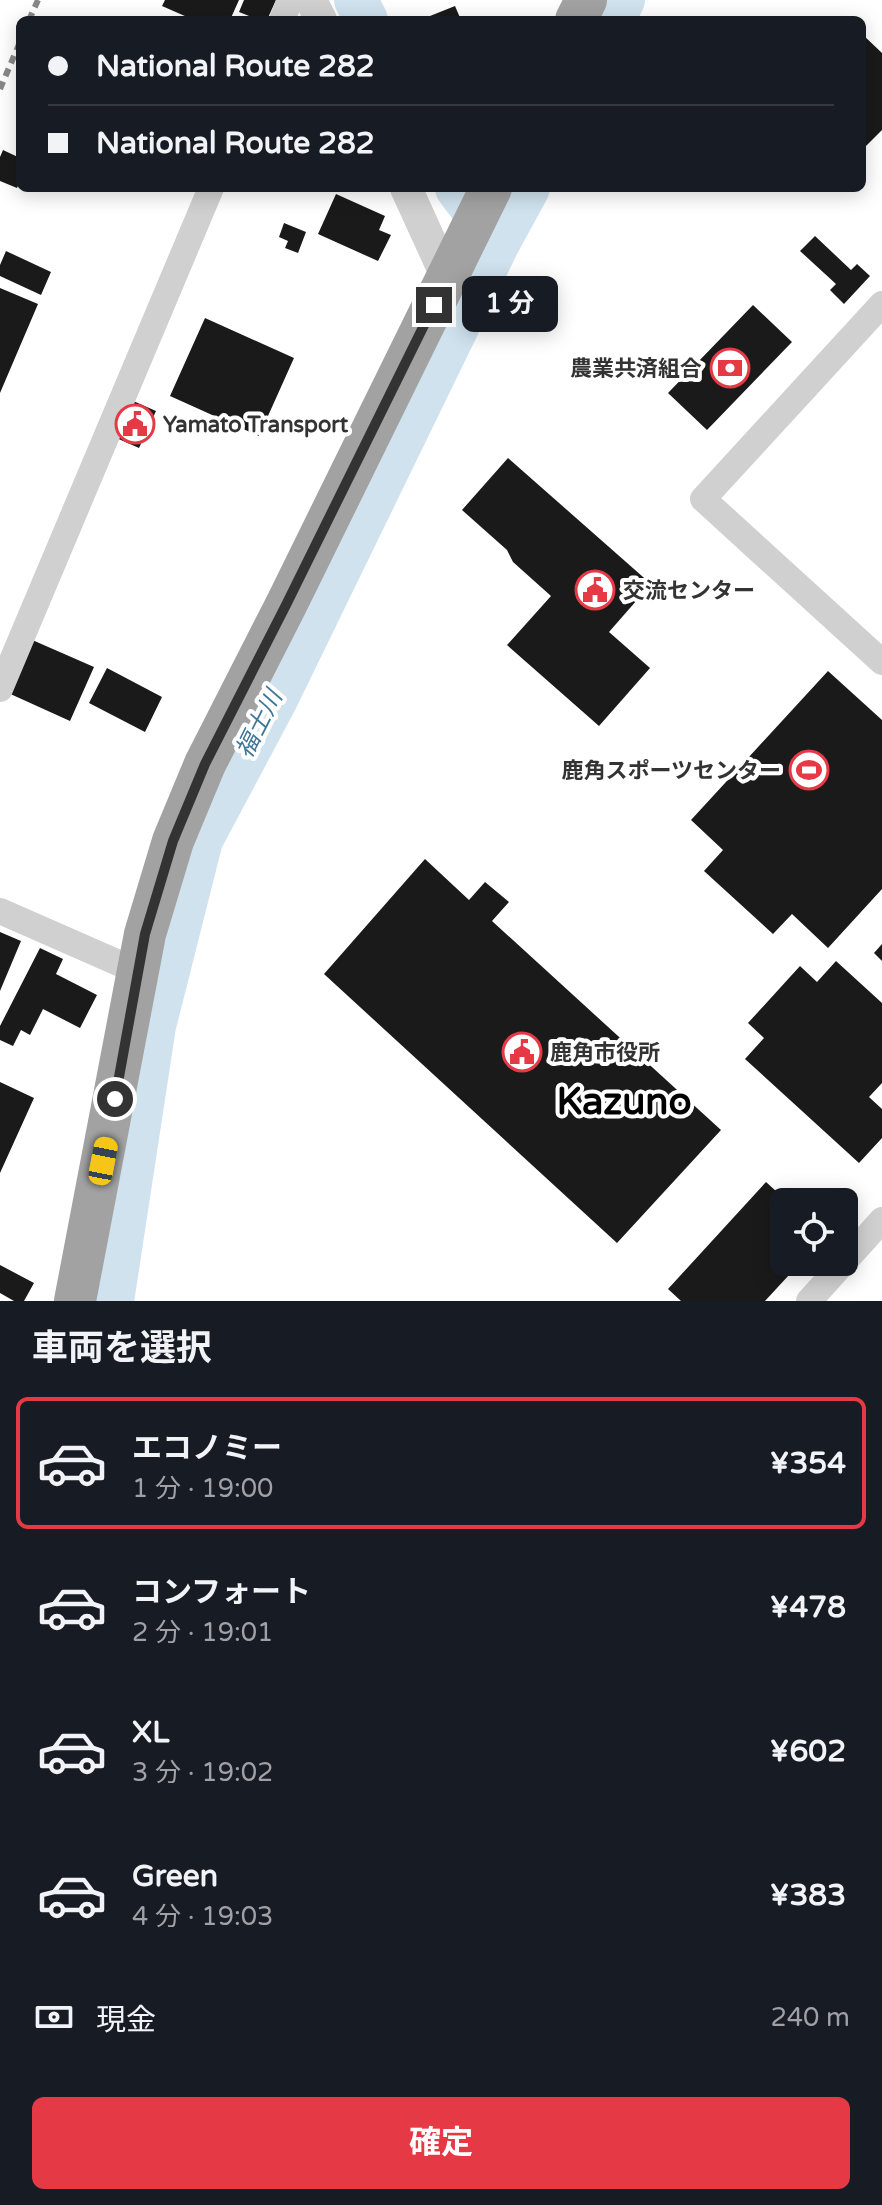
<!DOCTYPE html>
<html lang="ja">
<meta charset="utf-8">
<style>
:root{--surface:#171b24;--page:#242831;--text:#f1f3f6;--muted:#9ea1a6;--line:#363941;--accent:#e63946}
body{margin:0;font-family:"Varela Round","Noto Sans JP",sans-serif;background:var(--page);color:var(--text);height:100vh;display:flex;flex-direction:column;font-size:30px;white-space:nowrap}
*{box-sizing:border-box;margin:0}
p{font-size:26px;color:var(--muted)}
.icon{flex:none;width:44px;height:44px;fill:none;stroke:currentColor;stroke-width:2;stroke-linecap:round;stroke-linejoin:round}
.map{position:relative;height:1301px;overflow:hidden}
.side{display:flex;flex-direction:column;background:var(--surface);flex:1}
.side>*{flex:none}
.top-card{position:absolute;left:16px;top:16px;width:850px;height:176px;border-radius:12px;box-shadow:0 4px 20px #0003;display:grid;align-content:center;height:176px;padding:0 32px;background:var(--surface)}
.controls{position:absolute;left:770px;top:1188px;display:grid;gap:16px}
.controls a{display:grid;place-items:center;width:88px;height:88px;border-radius:12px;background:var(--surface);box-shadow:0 4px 20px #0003;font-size:40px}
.end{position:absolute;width:36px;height:36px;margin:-18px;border:10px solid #333;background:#fff;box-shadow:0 0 0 4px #fff}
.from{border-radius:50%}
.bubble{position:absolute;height:56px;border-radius:12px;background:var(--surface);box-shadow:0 4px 20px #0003;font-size:26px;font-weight:700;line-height:56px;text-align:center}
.car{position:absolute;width:24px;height:48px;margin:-24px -12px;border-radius:10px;box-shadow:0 0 6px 2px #0007;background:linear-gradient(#f5c518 24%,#345 0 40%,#f5c518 0 76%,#345 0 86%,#f5c518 0)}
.top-card b{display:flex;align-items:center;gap:28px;height:76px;font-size:30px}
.top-card b+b{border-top:2px solid var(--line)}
.top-card i{width:20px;height:20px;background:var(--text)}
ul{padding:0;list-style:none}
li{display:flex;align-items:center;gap:24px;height:132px;margin:0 16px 12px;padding:0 16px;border:4px solid transparent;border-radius:12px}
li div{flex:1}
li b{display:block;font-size:30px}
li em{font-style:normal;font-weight:700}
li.current{border-color:var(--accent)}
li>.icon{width:72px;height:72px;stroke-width:1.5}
h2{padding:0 32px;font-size:36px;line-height:96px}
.pay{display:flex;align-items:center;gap:20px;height:88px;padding:0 32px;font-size:30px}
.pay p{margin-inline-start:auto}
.cta{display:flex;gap:16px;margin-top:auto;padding:16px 32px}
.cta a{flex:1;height:92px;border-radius:12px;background:var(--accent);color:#fff;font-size:32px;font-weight:700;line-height:92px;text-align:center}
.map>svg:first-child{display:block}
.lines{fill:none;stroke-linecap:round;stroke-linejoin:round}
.river{stroke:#cfe2ee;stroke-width:44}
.building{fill:#1a1a1a}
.minor{stroke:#d0d0d0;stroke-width:26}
.tertiary{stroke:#d0d0d0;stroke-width:32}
.trunk{stroke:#a2a2a2;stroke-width:42}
.rail{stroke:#888;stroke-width:6;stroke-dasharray:8 6;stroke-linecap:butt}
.route{stroke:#333;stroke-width:10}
.labels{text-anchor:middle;stroke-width:8;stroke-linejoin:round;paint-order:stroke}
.poi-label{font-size:22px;font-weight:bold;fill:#333;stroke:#fff;text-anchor:start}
.water-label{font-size:24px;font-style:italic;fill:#3f7597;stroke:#fff}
.town-label{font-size:38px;font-weight:bold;fill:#000;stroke:#fff}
</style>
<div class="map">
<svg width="882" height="1301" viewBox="0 0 882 1301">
<rect width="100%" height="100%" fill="#fff"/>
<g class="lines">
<path class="river" d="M356 0 366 20
M613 20 623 0
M457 188 498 243
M112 1301 154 1026 201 840 275 701 498 243 528 188"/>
</g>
<path class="building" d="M165 0H239L230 20H194L162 6Z
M244 0H276L267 20H259L239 12Z
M455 6 461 20H420Z
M862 34 882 53V130L866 146 862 142Z
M3 150 20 158V181L17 188 0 181V157Z
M336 194 385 216 379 230 391 235 378 261 318 234Z
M284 223 306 232 298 253 285 248 288 241 279 237Z
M815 236 851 270 857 264 870 276 844 304 830 290 836 284 800 251Z
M6 251 51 272 41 295 0 276V265Z
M0 288 38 304 0 393Z
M753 305 792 342 707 430 668 393Z
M205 318 294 358 259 436 170 396Z
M131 400 156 411 139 448 114 437Z
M508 458 651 584 609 632 650 668 599 726 507 645 551 596 513 562 507 550 462 510Z
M30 639 94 667 70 721 6 692Z
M107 668 162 697 145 732 89 703Z
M828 671 882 720V889L828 948 792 914 773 934 704 871 723 850 691 820Z
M425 859 469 900 485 882 509 902 492 921 721 1130 617 1243 324 974Z
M0 932 21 941 0 991Z
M882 944V961L874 953Z
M40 948 63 959 56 974 97 995 80 1028 43 1009 30 1035 21 1030 13 1046 0 1040V1026Z
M836 961 882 1003V1083L869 1097 882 1109V1138L859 1163 745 1059 764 1038 748 1023 800 966 817 982Z
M0 1082 34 1098 0 1173Z
M766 1182 788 1202H784V1262H801L765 1301H681L668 1289Z
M0 1265 34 1283 24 1301H14L0 1293Z"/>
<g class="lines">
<path class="minor" d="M282 20 290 0
M882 304 703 499 882 662
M0 689 211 188
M0 911 139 972
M809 1301 882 1220"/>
<path class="tertiary" d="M311 0 321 20
M406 188 447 278"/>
<path class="trunk" d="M576 20 586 0
M75 1301 145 934 173 841 205 764 287 603 491 188"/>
<path class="rail" d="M29 20 38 0
M0 89 20 42"/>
</g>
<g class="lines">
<path class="route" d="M115 1099 145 934 173 841 205 764 287 603 434 305"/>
</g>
<defs>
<symbol id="bank-ring" viewBox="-11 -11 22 22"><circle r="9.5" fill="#fff" stroke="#e63946" stroke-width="1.5"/><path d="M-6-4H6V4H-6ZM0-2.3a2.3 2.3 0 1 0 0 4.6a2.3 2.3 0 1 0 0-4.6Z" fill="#e63946"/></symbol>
<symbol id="civic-ring" viewBox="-11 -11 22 22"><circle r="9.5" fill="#fff" stroke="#e63946" stroke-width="1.5"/><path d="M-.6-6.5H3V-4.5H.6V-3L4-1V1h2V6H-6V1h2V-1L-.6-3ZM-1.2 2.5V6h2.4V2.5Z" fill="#e63946"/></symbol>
<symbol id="stadium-ring" viewBox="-11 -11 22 22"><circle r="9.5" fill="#fff" stroke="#e63946" stroke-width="1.5"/><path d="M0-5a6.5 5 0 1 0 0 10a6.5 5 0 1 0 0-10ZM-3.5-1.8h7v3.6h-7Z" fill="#e63946"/></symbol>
</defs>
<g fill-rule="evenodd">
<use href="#bank-ring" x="708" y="346" width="44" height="44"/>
<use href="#civic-ring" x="113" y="402" width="44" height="44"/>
<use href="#civic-ring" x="573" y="568" width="44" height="44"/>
<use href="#stadium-ring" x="787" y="748" width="44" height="44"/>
<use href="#civic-ring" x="500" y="1030" width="44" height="44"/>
</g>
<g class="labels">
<g class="poi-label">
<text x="702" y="376" text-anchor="end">農業共済組合</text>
<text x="163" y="432">Yamato Transport</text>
<text x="623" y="598">交流センター</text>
<text x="781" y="778" text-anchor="end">鹿角スポーツセンター</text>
<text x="550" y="1060">鹿角市役所</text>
</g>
<g class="water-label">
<text transform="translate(259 724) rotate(-63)" y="8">福士川</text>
</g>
<g class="town-label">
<text x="624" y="1114">Kazuno</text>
</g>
</g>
</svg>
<div class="controls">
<a><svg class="icon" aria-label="locate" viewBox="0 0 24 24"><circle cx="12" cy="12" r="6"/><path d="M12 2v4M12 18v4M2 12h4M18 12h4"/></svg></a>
</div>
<i class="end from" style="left:115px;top:1099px"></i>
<i class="end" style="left:434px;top:305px"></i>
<div class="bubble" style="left:462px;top:276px;width:96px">1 分</div>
<i class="car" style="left:103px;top:1161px;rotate:11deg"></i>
<div class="top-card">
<b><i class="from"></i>National Route 282</b>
<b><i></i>National Route 282</b>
</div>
</div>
<section class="side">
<h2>車両を選択</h2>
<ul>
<li class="current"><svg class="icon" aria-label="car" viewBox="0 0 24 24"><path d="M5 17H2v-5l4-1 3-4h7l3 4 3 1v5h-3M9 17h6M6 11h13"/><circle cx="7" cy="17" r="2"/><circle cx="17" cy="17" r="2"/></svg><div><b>エコノミー</b><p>1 分 · 19:00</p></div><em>¥354</em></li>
<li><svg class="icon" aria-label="car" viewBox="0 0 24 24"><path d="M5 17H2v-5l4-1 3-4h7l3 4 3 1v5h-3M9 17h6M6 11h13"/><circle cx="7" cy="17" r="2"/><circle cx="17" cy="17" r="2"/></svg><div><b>コンフォート</b><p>2 分 · 19:01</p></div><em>¥478</em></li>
<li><svg class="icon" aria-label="car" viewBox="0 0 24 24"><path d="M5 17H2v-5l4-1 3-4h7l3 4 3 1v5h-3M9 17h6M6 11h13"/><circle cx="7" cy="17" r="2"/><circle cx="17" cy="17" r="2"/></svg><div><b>XL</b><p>3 分 · 19:02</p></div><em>¥602</em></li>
<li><svg class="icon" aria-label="car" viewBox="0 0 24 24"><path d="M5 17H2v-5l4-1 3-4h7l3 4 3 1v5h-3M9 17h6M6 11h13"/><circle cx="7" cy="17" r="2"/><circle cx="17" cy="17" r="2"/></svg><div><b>Green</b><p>4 分 · 19:03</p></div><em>¥383</em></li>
</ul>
<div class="pay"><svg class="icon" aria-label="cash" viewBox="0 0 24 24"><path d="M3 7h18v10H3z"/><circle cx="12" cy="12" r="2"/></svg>現金<p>240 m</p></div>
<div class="cta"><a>確定</a></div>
</section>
